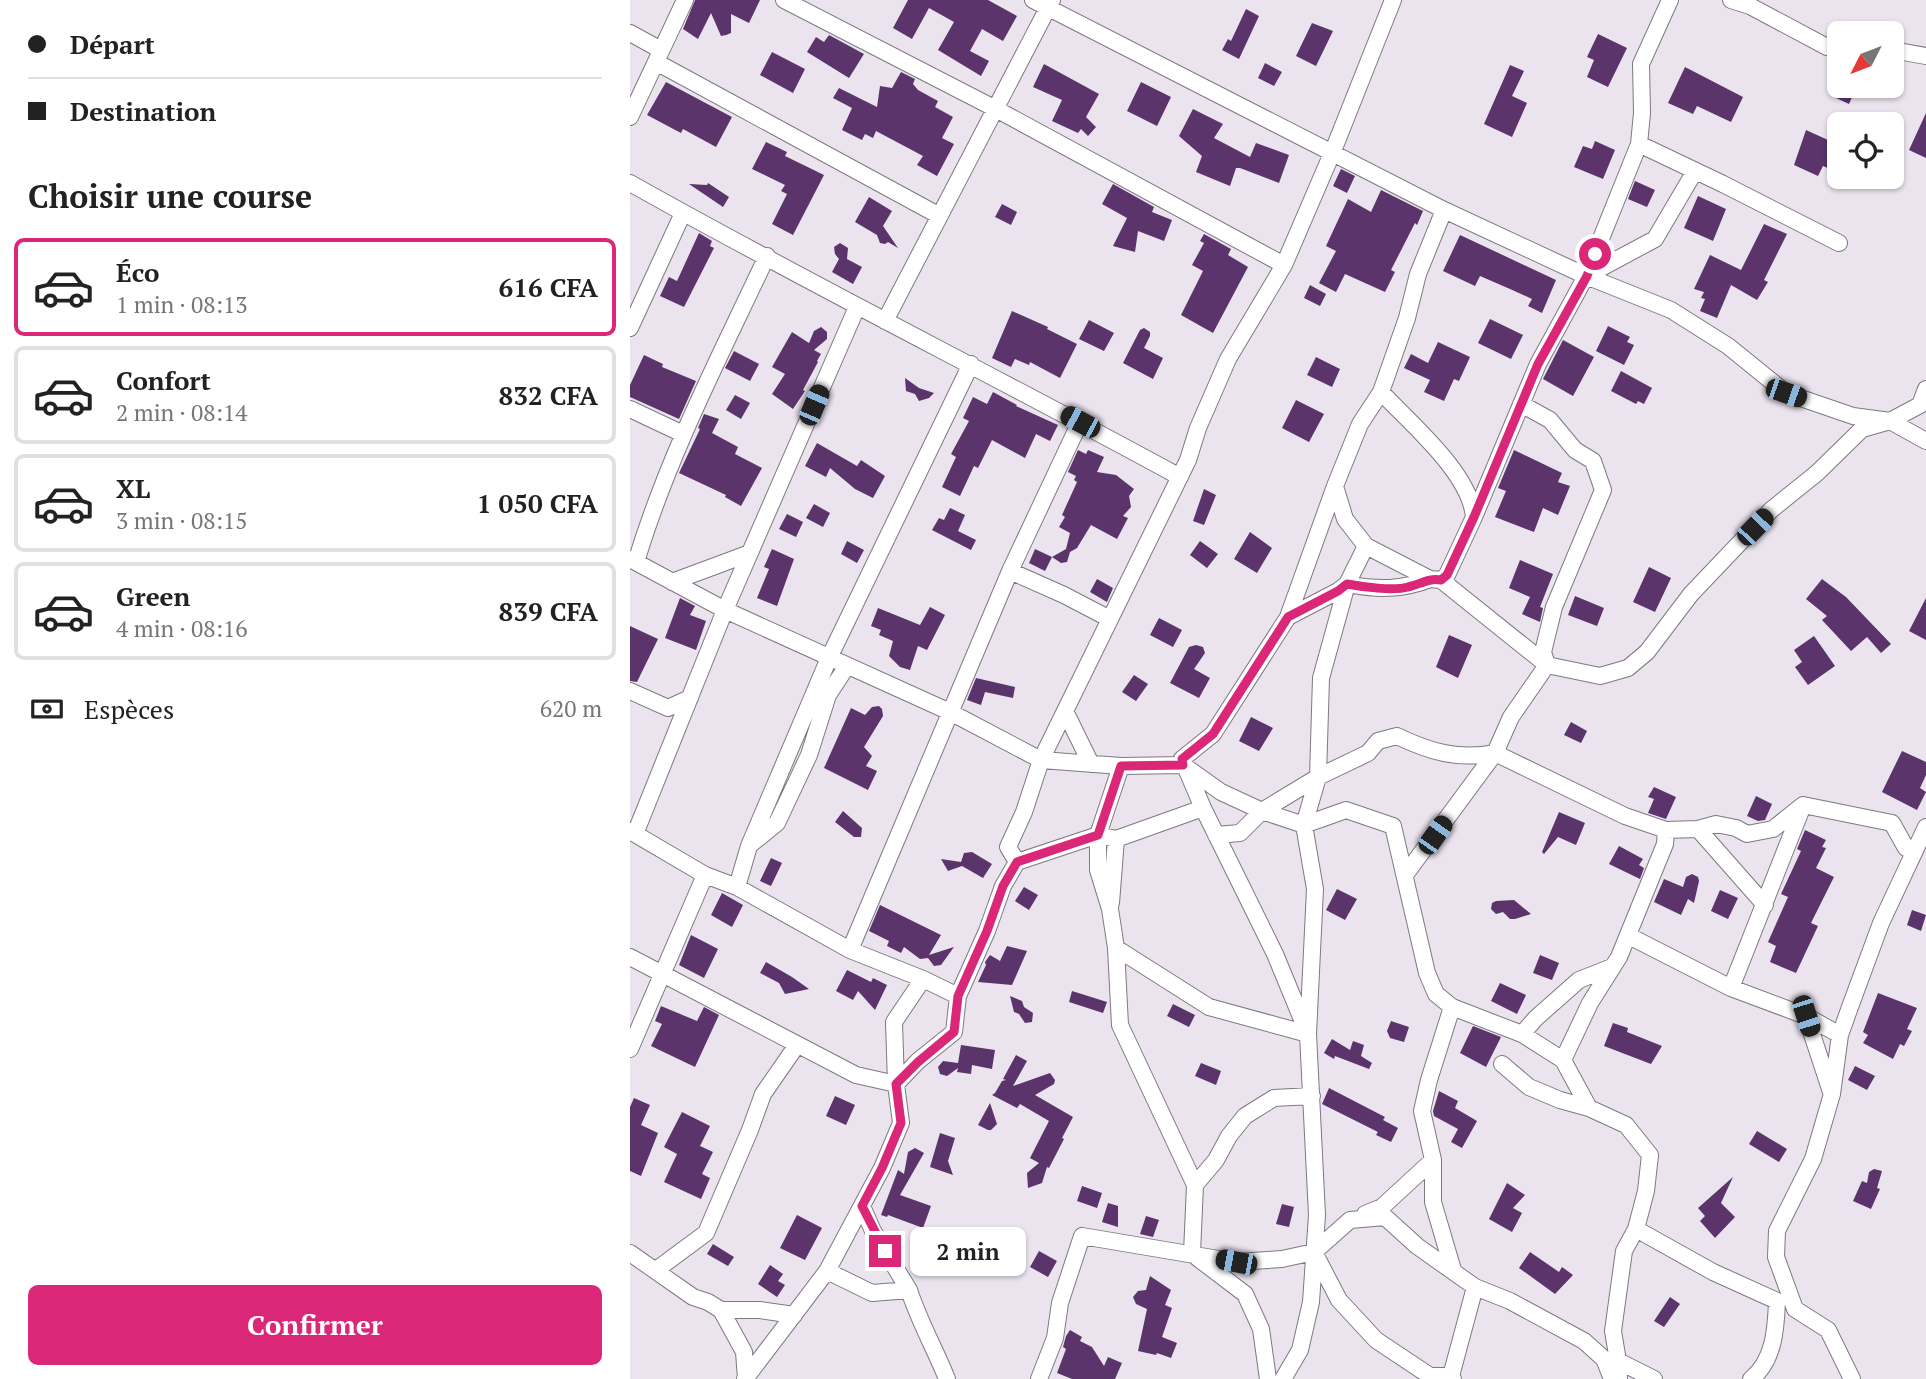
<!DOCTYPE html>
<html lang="fr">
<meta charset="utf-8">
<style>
:root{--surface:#fff;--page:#f6f6f6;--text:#222;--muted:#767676;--line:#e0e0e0;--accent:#db2777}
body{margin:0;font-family:"PT Serif",serif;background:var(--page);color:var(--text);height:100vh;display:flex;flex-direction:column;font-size:26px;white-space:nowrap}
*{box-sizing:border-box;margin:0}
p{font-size:23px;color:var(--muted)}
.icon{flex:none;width:38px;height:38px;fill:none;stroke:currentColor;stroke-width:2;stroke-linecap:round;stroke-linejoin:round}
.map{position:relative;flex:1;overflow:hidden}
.details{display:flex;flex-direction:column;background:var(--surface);width:630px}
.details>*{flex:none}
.hud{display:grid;align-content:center;height:154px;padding:0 28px;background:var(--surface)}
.needle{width:46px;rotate:228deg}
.tools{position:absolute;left:1197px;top:21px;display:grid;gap:14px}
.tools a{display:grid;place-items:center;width:77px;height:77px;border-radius:10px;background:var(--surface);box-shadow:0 2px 5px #0004;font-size:35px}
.end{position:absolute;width:32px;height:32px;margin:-16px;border:9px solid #db2777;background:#fff;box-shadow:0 0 0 4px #fff}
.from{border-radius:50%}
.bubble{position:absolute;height:49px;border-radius:10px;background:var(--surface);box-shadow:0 2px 5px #0004;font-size:23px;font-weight:800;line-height:49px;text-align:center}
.car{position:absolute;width:21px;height:42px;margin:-21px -10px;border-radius:9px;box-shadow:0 0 5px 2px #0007;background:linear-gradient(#222 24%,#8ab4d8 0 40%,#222 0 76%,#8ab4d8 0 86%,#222 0)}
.hud b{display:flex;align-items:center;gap:24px;height:66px;font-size:26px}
.hud b+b{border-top:2px solid var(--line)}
.hud i{width:18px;height:18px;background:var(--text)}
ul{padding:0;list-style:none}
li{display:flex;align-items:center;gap:21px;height:98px;margin:0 14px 10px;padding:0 14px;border:4px solid var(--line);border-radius:10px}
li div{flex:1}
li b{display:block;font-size:26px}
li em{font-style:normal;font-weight:800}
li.selected{border-color:var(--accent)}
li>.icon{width:63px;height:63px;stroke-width:1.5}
h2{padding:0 28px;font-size:32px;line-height:84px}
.pay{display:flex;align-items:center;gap:18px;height:77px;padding:0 28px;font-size:26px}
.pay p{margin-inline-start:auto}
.cta{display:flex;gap:14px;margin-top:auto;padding:14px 28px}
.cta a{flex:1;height:80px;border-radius:10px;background:var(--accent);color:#fff;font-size:28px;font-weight:800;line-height:80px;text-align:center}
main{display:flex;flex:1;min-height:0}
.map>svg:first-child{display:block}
.building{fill:#5a346b}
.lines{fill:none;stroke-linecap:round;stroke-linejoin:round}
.street-casing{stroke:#7e7881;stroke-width:18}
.street{stroke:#fff;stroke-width:16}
.route{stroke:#db2777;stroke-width:9}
</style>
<main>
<section class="details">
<div class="hud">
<b><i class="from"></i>Départ</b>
<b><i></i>Destination</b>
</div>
<h2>Choisir une course</h2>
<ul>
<li class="selected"><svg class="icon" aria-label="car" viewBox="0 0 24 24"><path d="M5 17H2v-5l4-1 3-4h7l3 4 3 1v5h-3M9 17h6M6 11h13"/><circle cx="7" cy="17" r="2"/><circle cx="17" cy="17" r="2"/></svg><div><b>Éco</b><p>1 min · 08:13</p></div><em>616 CFA</em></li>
<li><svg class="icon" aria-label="car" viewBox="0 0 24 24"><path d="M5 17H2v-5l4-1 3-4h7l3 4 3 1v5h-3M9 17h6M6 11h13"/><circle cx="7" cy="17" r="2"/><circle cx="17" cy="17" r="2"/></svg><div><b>Confort</b><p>2 min · 08:14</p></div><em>832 CFA</em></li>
<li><svg class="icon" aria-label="car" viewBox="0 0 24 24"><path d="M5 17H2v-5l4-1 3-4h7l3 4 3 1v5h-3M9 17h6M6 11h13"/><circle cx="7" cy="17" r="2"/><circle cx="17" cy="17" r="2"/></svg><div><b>XL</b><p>3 min · 08:15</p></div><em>1 050 CFA</em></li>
<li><svg class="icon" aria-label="car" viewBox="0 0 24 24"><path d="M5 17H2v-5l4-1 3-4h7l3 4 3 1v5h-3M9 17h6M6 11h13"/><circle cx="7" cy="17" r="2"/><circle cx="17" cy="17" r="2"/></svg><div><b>Green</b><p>4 min · 08:16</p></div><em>839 CFA</em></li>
</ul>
<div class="pay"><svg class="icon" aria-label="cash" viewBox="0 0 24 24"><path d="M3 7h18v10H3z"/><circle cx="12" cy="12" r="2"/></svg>Espèces<p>620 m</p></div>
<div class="cta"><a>Confirmer</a></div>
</section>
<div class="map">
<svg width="1296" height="1379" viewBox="0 0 1296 1379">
<rect width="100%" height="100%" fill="#ebe4ef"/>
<path class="building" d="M65 0H130L119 23 101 14V33L96 35 91 36 81 13 68 39 53 29Z
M278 0H358L387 16 373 41 352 29 340 51 359 61 351 76 308 50 324 22 299 8 282 39 263 28Z
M616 9 629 16 609 59 592 50 598 39 601 41Z
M682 23 703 31 686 66 666 56Z
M968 34 997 48 978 87 957 77 964 60 957 57Z
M199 35 234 54 219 78 177 52 186 37 194 42Z
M142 52 175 69 163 93 130 75Z
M635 63 652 72 644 86 628 78Z
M414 64 469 94 456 117 466 127 458 136 451 129 448 133 422 121 432 100 403 87Z
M880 65 894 71 882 96 897 103 882 137 854 124Z
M1055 67 1113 97 1101 122 1067 106 1063 114 1038 103Z
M271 72 285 79 283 84 288 90 308 101 305 107 323 117 312 138 324 144 307 176 287 165 293 156 246 131 243 138 235 134 232 140 212 130 222 108 203 98 209 88 247 107 250 86 262 88Z
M36 82 102 117 86 147 53 129 51 133 17 115Z
M511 82 541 97 527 126 497 111Z
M1211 86H1227L1219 104 1206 98Z
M563 109 593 124 584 138 620 157 626 143 659 155 649 183 610 168H606L600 186 566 172 572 156 549 136Z
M1296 113V158L1279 150Z
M1176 130 1209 145V173L1193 166 1188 176 1164 165Z
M965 141 985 150 973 179 944 167 953 146 962 149Z
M136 142 157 152 155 156 194 175 163 235 142 224 157 194 151 191 155 185 122 169Z
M711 169 725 176 717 193 703 186Z
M1005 181 1025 190 1017 207 998 199Z
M78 183 99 197 93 207 59 184 77 185Z
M483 184 524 207 522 212 542 220 534 241 508 231 505 252 483 246 497 218 472 204Z
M751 190 793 211 787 225 785 223 761 270 765 272 755 292 715 274 706 292 689 283 706 251 696 246 718 199 741 212Z
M1068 196 1096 209 1083 241 1054 228Z
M239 197 262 211 253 226 268 248 258 242 255 244 250 243 247 235 225 222Z
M372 204 387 212 381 225 365 217Z
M1134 224 1157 234 1134 280 1138 282 1127 300 1101 285 1087 318 1070 311 1075 299 1071 298 1074 292 1064 289 1080 255 1111 270Z
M69 233 82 241 80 246 84 248 54 307 30 296 39 277 47 281Z
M574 234 601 249 598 255 618 267 583 333 551 315 573 271 562 265 574 243 570 241Z
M830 235 926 280 912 313 898 306 902 299 880 289 850 276 845 286 813 271Z
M210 243 218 248 217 259 232 267 223 284 202 272 209 259 205 254 204 247Z
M680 285 696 294 690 306 674 298Z
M382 311 418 327 417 329 447 344 430 378 400 362 399 365 385 359 381 367 362 358Z
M860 319 893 335 881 359 848 343Z
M459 320 484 333 474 351 449 339Z
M978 326 1000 337 997 342 1004 345 994 365 966 351Z
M191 327 197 332V339L184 350 191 354 187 361 188 362 173 390 175 391 163 409 142 394 155 374 142 367 162 332 179 343 184 331Z
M514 328 520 332V336L514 348 533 358 523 379 493 363 510 330Z
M933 340 964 357 943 396 913 379Z
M808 342 840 357 829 381 824 379 814 401 794 392 800 380 774 368 781 354 798 363Z
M104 351 129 364 120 381 95 368Z
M14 355 33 364 32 367 66 381 49 419 0 397V385Z
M686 357 710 369 702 387 677 375Z
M991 371 1022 388 1014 404 1008 401 1006 404 981 391Z
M275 378 289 388 304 393 299 398 289 401 285 394 276 391Z
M363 392 387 405 386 406 428 425 420 441 406 434 395 458 362 440 348 468 344 466 330 496 312 487 326 457 321 454 339 421 333 418 343 397 357 404Z
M105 395 120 403 111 419 96 410Z
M666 400 694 414 679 442 652 428Z
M74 414 89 419 82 433 108 447 105 454 132 468 111 506 95 497 96 495 49 473 70 429 68 428Z
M187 443 227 466 231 460 255 476 243 498 225 489 200 468 196 477 175 466Z
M448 450 456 454 458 450 474 457 467 472 486 475 504 489 499 496 501 507 493 516 498 518 487 539 461 525 447 548 440 552 437 562 431 563 422 557 415 571 399 563 405 549 422 557 436 549 440 533 429 527 435 517 432 515 447 482 444 480 446 476 438 472Z
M884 450 932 473 928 482 940 486 928 515 913 508 904 532 865 517 876 491 868 488Z
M574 489 586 495 574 525 563 521Z
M184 504 200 513 193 527 176 518Z
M320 508 335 515 328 531 346 540 341 550 302 530 309 518 314 520Z
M157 514 173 522 166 537 149 529Z
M620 532 642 548 627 573 604 559Z
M217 541 234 550 227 563 211 554Z
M570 541 588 554 577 568 560 555Z
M142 549 164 559 147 606 127 598 139 569 134 567Z
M890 560 923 574 910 607 913 608 910 622 892 614 900 597 879 588Z
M1019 567 1041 578 1025 612 1003 602Z
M467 579 483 588 477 602 460 592Z
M1192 579 1216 597 1261 644 1251 653 1237 637 1221 651 1192 620 1197 616 1176 599Z
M945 596 974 608 967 626 938 615Z
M50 598 65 606 60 615 76 621 66 650 35 638Z
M1296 598V640L1279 631Z
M300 607 315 615 297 650 288 646 280 670 270 667 259 656 263 641 249 635 251 630 241 626 248 608 290 625Z
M529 618 552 630 543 647 520 635Z
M0 626 28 639 7 682 0 681Z
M819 635 842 645 828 678 806 667Z
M1184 636 1205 666 1178 685 1165 667 1172 662 1164 650Z
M566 645 573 647 575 653 564 669 580 678 569 698 540 683 559 647Z
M504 675 518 684 506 701 492 692Z
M346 678 385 687 383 698 355 692 351 705 337 700Z
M249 706 252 709 253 716 234 747 242 756 236 766 247 771 238 790 194 768 221 708 235 715 242 707Z
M621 717 643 728 629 751 609 741Z
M941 722 957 731 951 743 934 735Z
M1272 751 1296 762V775L1290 788 1296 792 1287 810 1252 792Z
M1024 787 1046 797 1036 819 1018 813 1024 799 1018 797Z
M1126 796 1142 804 1135 820 1128 821 1117 816Z
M213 811 232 828 231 837H224L205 822Z
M929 812 955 823 946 845 928 837 914 854 912 852Z
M1175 830 1196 840 1192 847 1196 848 1186 868 1204 877 1181 923 1188 926 1166 973 1140 962 1146 946 1138 942 1158 897 1151 894 1171 851 1167 849Z
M989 846 1013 859 1009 865 1014 868 1010 879 979 864Z
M342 852 362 864 353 878 332 866 318 871 311 859 331 862 334 853Z
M141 858 152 863 141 886 130 881Z
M1062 874 1068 877 1069 881 1064 903 1058 899 1051 915 1024 902 1034 879 1053 887 1056 877Z
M394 887 408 895 399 910 385 901Z
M707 889 727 899 715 920 696 910Z
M1090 890 1108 898 1098 919 1081 911Z
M92 893 113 905 102 927 81 915Z
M884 900 901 914 885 919H880L873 912 866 914 861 909 862 903 866 901Z
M250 905 311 935 299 955 324 947 311 965 304 966 298 958 290 959 274 947 271 953 257 946 259 941 239 931Z
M1282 910 1296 915 1291 931 1277 925Z
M61 935 88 949 74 978 49 965Z
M377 946 397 951 382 985 348 982 356 965 355 962 360 955 370 961Z
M910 955 929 963 922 980 903 973Z
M136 962 162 977 179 989 155 994 149 983 130 973Z
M217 970 241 982 243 978 257 985 245 1010 228 991 223 1000 206 991Z
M870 983 896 995 887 1014 861 1001Z
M442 991 477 1002 473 1013 439 1002Z
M1248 993 1287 1008 1277 1029 1282 1031 1274 1046 1270 1044 1263 1059 1233 1043 1238 1035 1233 1032Z
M380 996 392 1001 394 1007 403 1013 402 1022 395 1023 389 1014 384 1012Z
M543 1004 565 1015 559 1027 537 1016Z
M31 1006 67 1021 74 1007 89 1015 65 1067 21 1046 32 1024 25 1021Z
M761 1021 779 1027 774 1042 760 1038 757 1031Z
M983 1023 998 1028 997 1032 1032 1046 1021 1064 974 1046Z
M843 1026 871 1037 856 1067 830 1053Z
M702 1039 720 1050 723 1041 734 1045 731 1056 742 1063 739 1069 705 1056 704 1059 694 1053Z
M331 1045 365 1050 362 1069 342 1065 341 1074 327 1072 328 1068 317 1076 310 1074 308 1067 313 1061 328 1063Z
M386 1055 397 1061 383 1086 420 1073 425 1080 424 1084 405 1095 443 1117 432 1138 434 1139 419 1168 417 1167 412 1183 398 1188 397 1173 409 1163 400 1158 419 1121 390 1104 387 1108 362 1095 365 1093 372 1081 376 1080 373 1079Z
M571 1063 591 1071 586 1085 565 1076Z
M1225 1066 1245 1076 1237 1090 1218 1080Z
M699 1088 755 1117 753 1120 768 1128 761 1142 746 1135 748 1132 692 1104Z
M809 1091 828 1101 825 1108 847 1121 832 1148 821 1142 828 1129 804 1116 803 1111Z
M205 1096 225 1105 216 1125 196 1116Z
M4 1098 20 1105 11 1125 28 1133 11 1176 0 1171V1107Z
M360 1103 367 1124 361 1130H358L348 1125Z
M52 1112 80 1126 70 1146 83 1152 72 1174 80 1178 71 1199 34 1182 47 1154 34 1147Z
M1127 1131 1157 1149 1149 1162 1119 1144Z
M310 1133 325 1138 318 1161 323 1175 300 1167Z
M285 1148 294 1153 270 1195 301 1206 293 1228 258 1215 257 1217 251 1215 268 1170 274 1174 278 1152Z
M1244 1169 1252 1171 1247 1188 1250 1189 1241 1209 1223 1201 1232 1181 1237 1183 1239 1172Z
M1103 1177 1091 1203 1105 1217 1085 1238 1070 1221 1075 1216 1068 1208Z
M877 1183 895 1195 883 1208 892 1213 882 1232 859 1219Z
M452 1186 472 1193 467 1208 447 1201Z
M478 1203 488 1206V1227L472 1222Z
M652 1204 664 1207 659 1227 646 1224Z
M167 1215 192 1228 175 1260 150 1248Z
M516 1216 529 1220 523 1237 510 1234Z
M83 1244 104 1257 98 1266 77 1254Z
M409 1251 427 1261 418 1277 400 1267Z
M900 1252 929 1272 932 1267 943 1275 925 1294 889 1268Z
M140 1265 153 1274 148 1281 155 1285 147 1297 128 1284Z
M520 1276 541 1290 535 1305 542 1308 532 1337 547 1343 541 1358 527 1353 526 1355 508 1351 517 1309 506 1304 503 1297 508 1291 516 1290Z
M1040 1297 1050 1304 1034 1327 1024 1321Z
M440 1330 452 1337 450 1341 462 1347 474 1366 478 1357 492 1363 485 1379H442L427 1373 436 1349 433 1347 436 1336Z"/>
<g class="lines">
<defs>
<path id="street" d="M154 0 364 108 654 265
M403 0 814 210 956 276 1041 310 1098 346 1156 393 1223 416 1260 421 1290 405 1296 389
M1101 0 1120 6 1197 47 1209 46
M0 33 31 50
M1262 50 1296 56
M26 62 308 215
M0 117 55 0
M1009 144 1093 184 1209 243
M0 183C181 285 367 377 550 477
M956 276 1025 239 1065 171
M255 321 422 0
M0 328 53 213
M751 392C781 424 840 473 844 517
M0 409 53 434
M736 546 800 579 811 580 817 575 844 517 908 364 956 276 1009 144 1012 113 1011 64 1040 0
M0 559 95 610 320 712 411 760 491 766 553 765 591 792 632 811 674 825 716 810 763 826 797 973 806 994 822 1007 892 1034 933 1060 959 1108 996 1125 1020 1155 1016 1191 1006 1229 994 1251 983 1331 988 1361 989 1379
M6 562C38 456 90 356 137 256
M380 571 434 595 480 619
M811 580 917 665 970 676 998 668 1017 652 1061 594 1141 510 1187 473 1232 429 1260 421 1296 441
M42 582 120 553
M658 617 708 591 717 584C748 590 772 590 800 579
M0 691 38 708 60 698
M435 711 461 764
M491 766 468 835V870L480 909 486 948 579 1007 678 1034 645 954 573 808 552 759 583 734 658 617 705 486
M1068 829 1135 905
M0 831 75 875 107 887 220 950 293 979 328 996 357 931 373 886 387 862 468 835 486 839 573 808
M5 834 95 610 227 307
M586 835 610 833 632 811 688 777 738 753 748 741 767 736C800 752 828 760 865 753L995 816 1036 830 1068 829 1086 824 1106 828 1117 834 1143 829 1173 805 1262 823 1276 848
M121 844 147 823 179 755 198 695 217 666
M387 862 378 847 394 812 411 760 558 460 568 428 598 359 654 265 703 151 763 0
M775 875 865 753 881 717 917 665 913 652 924 607 973 490 963 461 945 450 920 420 891 404
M107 887 119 846 199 658 341 364
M481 903 486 839
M999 936 1101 988 1176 1016 1210 1035
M486 948 490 1025 565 1185 562 1253
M220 950 380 571 450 422
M0 957 226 1075 266 1084 288 1061 324 1032 328 996
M1101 988 1172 808
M1176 1016 1201 1092
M892 1034 906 1018 949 980 982 967
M0 1049 75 875
M933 1060 960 1003 989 957 1035 844 1036 830
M872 1064 899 1087 930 1100 959 1108
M803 1160V1202L823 1270
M565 1185 586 1160 599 1136 615 1116 644 1098 682 1096
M232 1206 243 1231 279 1290
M735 1214 752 1207 803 1160 792 1111 799 1080 822 1007
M1006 1229 1083 1272 1147 1301C1146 1329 1144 1361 1121 1379
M0 1253 63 1297 78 1302 91 1310 114 1352 116 1379
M685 1254 709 1300 746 1340 800 1376H821
M565 1256 615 1294 631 1329 638 1379
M26 1270 76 1233 120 1130 133 1094 167 1045
M197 1271 242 1293 279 1290C289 1321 305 1349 317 1379
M91 1310H130L164 1315
M980 1360 988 1361 1024 1379
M115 1379 197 1271 252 1168 271 1123 266 1084 264 1022 293 979
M409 1379 425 1338 430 1303 452 1236 606 1262 652 1259 684 1252 720 1220 755 1217 787 1246 845 1287 880 1301 954 1341 974 1359 982 1379
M653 1379 670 1350 681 1302 687 1215 678 1034 685 889 674 825 688 777 691 678 717 584 736 546 715 519 705 486 730 424 751 392 777 318 788 274 814 210
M823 1379 821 1376 845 1287
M1222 1379 1198 1330 1165 1309 1146 1257 1147 1231 1183 1159 1202 1094 1210 1035 1220 1007 1251 923 1296 827"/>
</defs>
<use href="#street" class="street-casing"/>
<use href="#street" class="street"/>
</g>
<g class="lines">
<path class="route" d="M255 1251 232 1206 252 1168 271 1123 266 1084 288 1062 324 1032 328 996 357 931 373 886 387 862 468 835 491 766 553 765 552 759 583 734 658 617 708 591 717 584C733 587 763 591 778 587 791 584 798 578 811 580L817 575 844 517 908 364 957 276 965 254"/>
</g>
</svg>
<div class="tools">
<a><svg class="needle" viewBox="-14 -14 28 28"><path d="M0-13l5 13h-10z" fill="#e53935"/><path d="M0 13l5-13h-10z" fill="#767676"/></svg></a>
<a><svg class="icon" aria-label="locate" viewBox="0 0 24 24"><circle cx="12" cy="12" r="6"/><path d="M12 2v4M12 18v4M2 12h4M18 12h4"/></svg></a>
</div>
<i class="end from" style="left:965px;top:254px"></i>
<i class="end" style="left:255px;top:1251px"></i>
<div class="bubble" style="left:280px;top:1227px;width:116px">2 min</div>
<i class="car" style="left:1156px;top:393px;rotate:109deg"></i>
<i class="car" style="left:184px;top:405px;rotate:23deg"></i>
<i class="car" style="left:450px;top:422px;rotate:298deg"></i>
<i class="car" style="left:1125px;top:527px;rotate:44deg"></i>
<i class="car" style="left:805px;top:835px;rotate:35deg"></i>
<i class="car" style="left:1176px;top:1016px;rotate:162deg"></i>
<i class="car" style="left:606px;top:1262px;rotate:281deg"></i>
</div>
</main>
